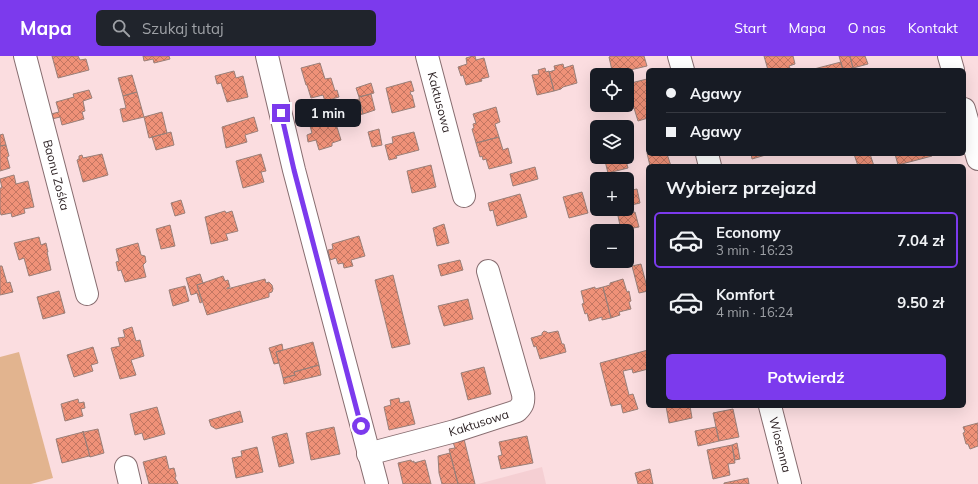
<!DOCTYPE html>
<html lang="pl">
<meta charset="utf-8">
<style>
:root{--surface:#171b24;--page:#20242c;--text:#f1f3f6;--muted:#9ea1a6;--line:#363941;--accent:#7c3aed}
body{margin:0;font-family:Mulish,sans-serif;background:var(--page);color:var(--text);height:100vh;display:flex;flex-direction:column;font-size:15px;white-space:nowrap}
*{box-sizing:border-box;margin:0}
p{font-size:13px;color:var(--muted)}
.icon{flex:none;width:22px;height:22px;fill:none;stroke:currentColor;stroke-width:2;stroke-linecap:round;stroke-linejoin:round}
.map{position:relative;flex:1;overflow:hidden}
.panel{position:absolute;left:646px;top:108px;width:320px;height:244px;display:flex;flex-direction:column;background:var(--surface);border-radius:6px;box-shadow:0 4px 16px #0002}
.panel>*{flex:none}
.banner{position:absolute;left:646px;top:12px;width:320px;height:88px;border-radius:6px;box-shadow:0 4px 16px #0002;display:grid;align-content:center;height:88px;padding:0 20px;background:var(--surface)}
.controls{position:absolute;left:590px;top:12px;display:grid;gap:8px}
.controls a{display:grid;place-items:center;width:44px;height:44px;border-radius:6px;background:var(--surface);box-shadow:0 4px 16px #0002;font-size:20px}
.end{position:absolute;width:18px;height:18px;margin:-9px;border:5px solid #7c3aed;background:#fff;box-shadow:0 0 0 2px #fff}
.from{border-radius:50%}
.bubble{position:absolute;height:28px;border-radius:6px;background:var(--surface);box-shadow:0 4px 16px #0002;font-size:13px;font-weight:700;line-height:28px;text-align:center}
.banner b{display:flex;align-items:center;gap:14px;height:38px;font-size:15px}
.banner b+b{border-top:1px solid var(--line)}
.banner i{width:10px;height:10px;background:var(--text)}
ul{padding:0;list-style:none}
li{display:flex;align-items:center;gap:12px;height:56px;margin:0 8px 6px;padding:0 12px;border:2px solid transparent;border-radius:6px}
li div{flex:1}
li b{display:block;font-size:15px}
li em{font-style:normal;font-weight:700}
li.current{border-color:var(--accent)}
li>.icon{width:36px;height:36px;stroke-width:1.5}
h2{padding:0 20px;font-size:18px;line-height:48px}
.cta{display:flex;gap:8px;margin-top:auto;padding:8px 20px}
.cta a{flex:1;height:46px;border-radius:6px;background:var(--accent);color:#fff;font-size:16px;font-weight:700;line-height:46px;text-align:center}
header{display:flex;align-items:center;gap:24px;box-sizing:border-box;height:56px;padding:0 20px;background:var(--accent);color:#fff}
header strong{font-size:19px}
nav{display:flex;gap:22px;margin-inline-start:auto;font-size:14px}
.search{width:280px;height:36px;background:var(--page);display:flex;align-items:center;gap:10px;box-sizing:border-box;padding:0 14px;border-radius:6px;color:var(--muted);font-size:15px}
.map>svg:first-child{display:block}
.built{fill:#f5cfd3}
.grass{fill:#e2b48f}
.building{fill:url(#building-cross-hatch);stroke:#997f78}
.lines{fill:none;stroke-linecap:round;stroke-linejoin:round}
.minor-casing{stroke:#876d70;stroke-width:24}
.minor{stroke:#fff;stroke-width:22}
.route{stroke:#7c3aed;stroke-width:5}
.labels{text-anchor:middle;stroke-width:3;stroke-linejoin:round;paint-order:stroke}
.street-label{font-size:12px;fill:#2c2123;stroke:#fff}
</style>
<header>
<strong>Mapa</strong>
<div class="search"><svg class="icon" aria-label="search" viewBox="0 0 24 24"><circle cx="10" cy="10" r="6"/><path d="M15 15l6 6"/></svg>Szukaj tutaj</div>
<nav><a>Start</a><a>Mapa</a><a>O nas</a><a>Kontakt</a></nav>
</header>
<div class="map">
<svg width="978" height="428" viewBox="0 0 978 428">
<defs>
<pattern id="building-cross-hatch" width="8" height="8" patternUnits="userSpaceOnUse"><rect width="8" height="8" fill="#ef9178"/><path d="M0 0l8 8M0 8l8-8" fill="none" stroke="#c27662"/></pattern>
</defs>
<rect width="100%" height="100%" fill="#fbdde0"/>
<path class="built" d="M542 411 546 428H478Z"/>
<path class="grass" d="M19 296 53 422 31 428H0V301Z"/>
<path class="building" d="M52 0H78L80 4 86 3 89 14 58 22Z
M143 0H169L170 3 154 7 153 3 144 5Z
M473 0H475L476 4 484 2 489 21 481 23 482 25 466 29 463 19 461 20 458 11 467 8 466 2Z
M611 0H644L647 10 630 14 631 16 620 19H613L609 1Z
M764 0H793L795 8 789 10 790 12 783 14H768Z
M839 0H850L853 12 843 14Z
M850 0H865L868 8 853 12Z
M841 6 843 14H815L814 13Z
M320 7 325 23 331 22 335 35 337 34 339 41 325 45 323 39 311 42 307 29H306L301 12Z
M563 8 564 12 573 9 577 27 563 31 561 33 554 35 549 16 555 14 554 10Z
M545 12 546 16 549 15 554 35 537 39 532 19 539 18 538 14Z
M234 15 236 22 243 20 248 41 227 46 221 27 217 28 215 20Z
M132 19 137 36 123 40 118 22Z
M647 23 648 62 638 65 634 52 631 53 628 43 627 28Z
M411 25 414 35 410 36 411 39H412L415 51 392 57 386 32Z
M371 27 374 37 359 41 356 32Z
M89 34 92 42 83 45 85 55 82 56 84 63 62 69 60 61 52 63 51 58 59 56 56 46 74 41 73 38Z
M137 36 144 61 123 66 120 53 126 52 123 40Z
M371 38 375 54 363 58 359 41Z
M359 43 363 58 349 62 345 47Z
M496 51 500 66 495 68 499 81 476 87 472 73 474 72 473 68 476 67 473 58Z
M162 56 167 77 149 82 144 61Z
M254 61 258 75 245 79 247 86 226 92 222 71Z
M332 63 335 71H337L341 84 332 87V90L319 94 316 84 308 86 307 79 312 77 310 70 319 68V66Z
M379 73 382 89 372 91 368 76Z
M171 76 174 89 156 94 152 81Z
M414 76 419 94 396 100 397 102 389 104 385 89 393 87 392 81Z
M3 78 6 89 0 90V79Z
M499 81 503 94 508 92 512 107 489 113 486 103 483 104 482 100 480 101 476 87Z
M6 89 9 100 7 101 10 112 0 115V90Z
M648 96V98H667L671 110H650L647 97Z
M102 98 108 119 83 126 77 104 79 103V100L82 99 83 102Z
M261 98 266 115 261 116 264 126 243 132 236 105Z
M751 98H769L752 103Z
M854 98H870L874 110H858Z
M895 98H932V100L898 109Z
M604 101H625L628 112 608 117Z
M431 109 436 131 412 137 407 115Z
M535 111 538 123 513 130 510 118Z
M14 119 16 128 28 125 34 151 24 153 25 157 12 161 11 157 1 159 0 155V132H2L0 123Z
M637 133 640 147 627 150V135Z
M582 136 588 157 569 162 563 141Z
M520 138 527 161 497 170 493 154 490 155 488 147Z
M181 144 185 157 175 160 171 147Z
M225 155 226 157 232 155 238 175 226 178 228 184 211 188 205 161Z
M635 156 639 171 621 174 618 160Z
M444 168 449 187 437 190 433 172Z
M170 169 175 190 161 193 156 173Z
M359 180 365 200 351 204 353 210 344 212 343 207 338 208 336 202 330 204 328 194 333 193 332 188Z
M39 181 41 189 46 187 48 196H47L51 214 29 220 24 202 19 204 14 187Z
M138 187 141 199 145 200 146 206 143 209 146 221 125 226 121 214 118 215 116 206 119 205 116 193Z
M460 204 463 214 441 220 438 209Z
M641 208 648 235 639 237 632 210Z
M0 210H2L7 227 10 226 13 236 0 239Z
M200 218 203 227 197 229 202 246 200 247 197 237 191 239 186 222Z
M393 219 410 288 392 292 375 224Z
M223 220 225 225 228 224 230 231 227 232V233L265 223 266 227 269 226 272 229 273 233 272 236 269 237V241L207 259 197 229Z
M623 223 627 236 629 235 631 245 629 246 631 253 619 256 620 259 611 262 603 231 610 229V227Z
M185 230 189 245 173 250 169 234Z
M595 231V233L603 231 611 262 602 264V261L589 265 587 257 585 258 582 248 584 247 581 235Z
M59 235 65 257 43 263 37 241Z
M468 243 473 263 444 270 438 250Z
M132 271 136 285 140 284 144 300 131 304 136 319 120 323 111 292 120 290 118 282 125 281 123 274Z
M544 275 547 276 548 277 558 275 562 288H564L566 296 540 303 536 290 534 291 531 282 542 279V277Z
M313 286 319 309 294 316 295 319 283 322 276 296Z
M282 288 283 294 276 296 279 307 274 308 269 292Z
M93 291 98 307 91 309 93 315 74 321 67 299Z
M648 294V313L633 317 632 313 623 315 629 339 633 338 638 353 623 357 621 348 611 350 600 307Z
M319 309 321 319 284 328 283 322 295 319 294 316Z
M484 311 491 338 468 344 461 317Z
M399 342 400 347 409 345 415 368 389 374 384 351 391 349 390 344Z
M78 343 79 347 84 346 85 352 81 353 83 360 65 365 61 348Z
M666 350H690L692 362 669 367Z
M157 351 165 378 144 384 142 377 135 379 130 358Z
M733 353 739 381 719 385 713 357Z
M240 355 243 366 216 373 211 370 209 364Z
M978 367V390L970 393 968 388H966L963 377 965 376 963 371Z
M334 371 340 398 311 404 306 377Z
M716 371 719 385 698 390 695 375Z
M98 373 104 397 90 401 83 375 84 376Z
M83 375 90 401 89 400 62 407 56 383 83 376Z
M287 377 294 407 279 411 272 381Z
M527 380 533 407 501 413 498 400 502 399 499 386Z
M464 383 475 428H458L449 393 455 392 453 386Z
M737 387 740 403 735 404 732 389Z
M732 389 735 407 728 408 730 419 713 423 707 394Z
M257 391 263 416 236 422 232 402 242 400 241 395Z
M450 397 458 428H442L439 417 438 400Z
M166 400 169 413 174 412 176 420 175 422 176 424 177 425 178 428H149L143 406Z
M411 404 412 406 414 405V407L425 404 431 428H403L398 407Z
M650 413 653 428H638L635 417Z
M748 422 749 428H724V427Z"/>
<g class="lines">
<defs>
<g id="minor">
<path id="s1" d="M25 0 87 238"/>
<path d="M267 0 294 114 377 428"/>
<path id="s2" d="M427 0 464 140"/>
<path d="M679 0 683 14"/>
<path d="M949 0 953 14"/>
<path d="M964 53 978 103"/>
<path d="M707 98 710 110"/>
<path id="s3" d="M770 350 790 428"/>
<path id="s4" d="M368 398 455 375 517 355C523 349 524 346 523 338L488 215"/>
<path d="M126 411 130 428"/>
</g>
</defs>
<use href="#minor" class="minor-casing"/>
<use href="#minor" class="minor"/>
</g>
<g class="lines">
<path class="route" d="M281 57 294 114 361 370"/>
</g>
<g class="labels">
<g class="street-label">
<text dy="4" stroke="none"><textPath href="#s2" startOffset="48">Kaktusowa</textPath></text>
<text dy="4" stroke="none"><textPath href="#s1" startOffset="123">Baonu Zośka</textPath></text>
<text dy="4" stroke="none"><textPath href="#s4" startOffset="115">Kaktusowa</textPath></text>
<text dy="4" stroke="none"><textPath href="#s3" startOffset="40">Wiosenna</textPath></text>
</g>
</g>
</svg>
<div class="controls">
<a><svg class="icon" aria-label="locate" viewBox="0 0 24 24"><circle cx="12" cy="12" r="6"/><path d="M12 2v4M12 18v4M2 12h4M18 12h4"/></svg></a>
<a><svg class="icon" aria-label="layers" viewBox="0 0 24 24"><path d="M12 4l9 5-9 5-9-5zM3 14l9 5 9-5"/></svg></a>
<a>+</a>
<a>−</a>
</div>
<i class="end from" style="left:361px;top:370px"></i>
<i class="end" style="left:281px;top:57px"></i>
<div class="bubble" style="left:295px;top:43px;width:66px">1 min</div>
<div class="banner">
<b><i class="from"></i>Agawy</b>
<b><i></i>Agawy</b>
</div>
<section class="panel">
<h2>Wybierz przejazd</h2>
<ul>
<li class="current"><svg class="icon" aria-label="car" viewBox="0 0 24 24"><path d="M5 17H2v-5l4-1 3-4h7l3 4 3 1v5h-3M9 17h6M6 11h13"/><circle cx="7" cy="17" r="2"/><circle cx="17" cy="17" r="2"/></svg><div><b>Economy</b><p>3 min · 16:23</p></div><em>7.04 zł</em></li>
<li><svg class="icon" aria-label="car" viewBox="0 0 24 24"><path d="M5 17H2v-5l4-1 3-4h7l3 4 3 1v5h-3M9 17h6M6 11h13"/><circle cx="7" cy="17" r="2"/><circle cx="17" cy="17" r="2"/></svg><div><b>Komfort</b><p>4 min · 16:24</p></div><em>9.50 zł</em></li>
</ul>
<div class="cta"><a>Potwierdź</a></div>
</section>
</div>
